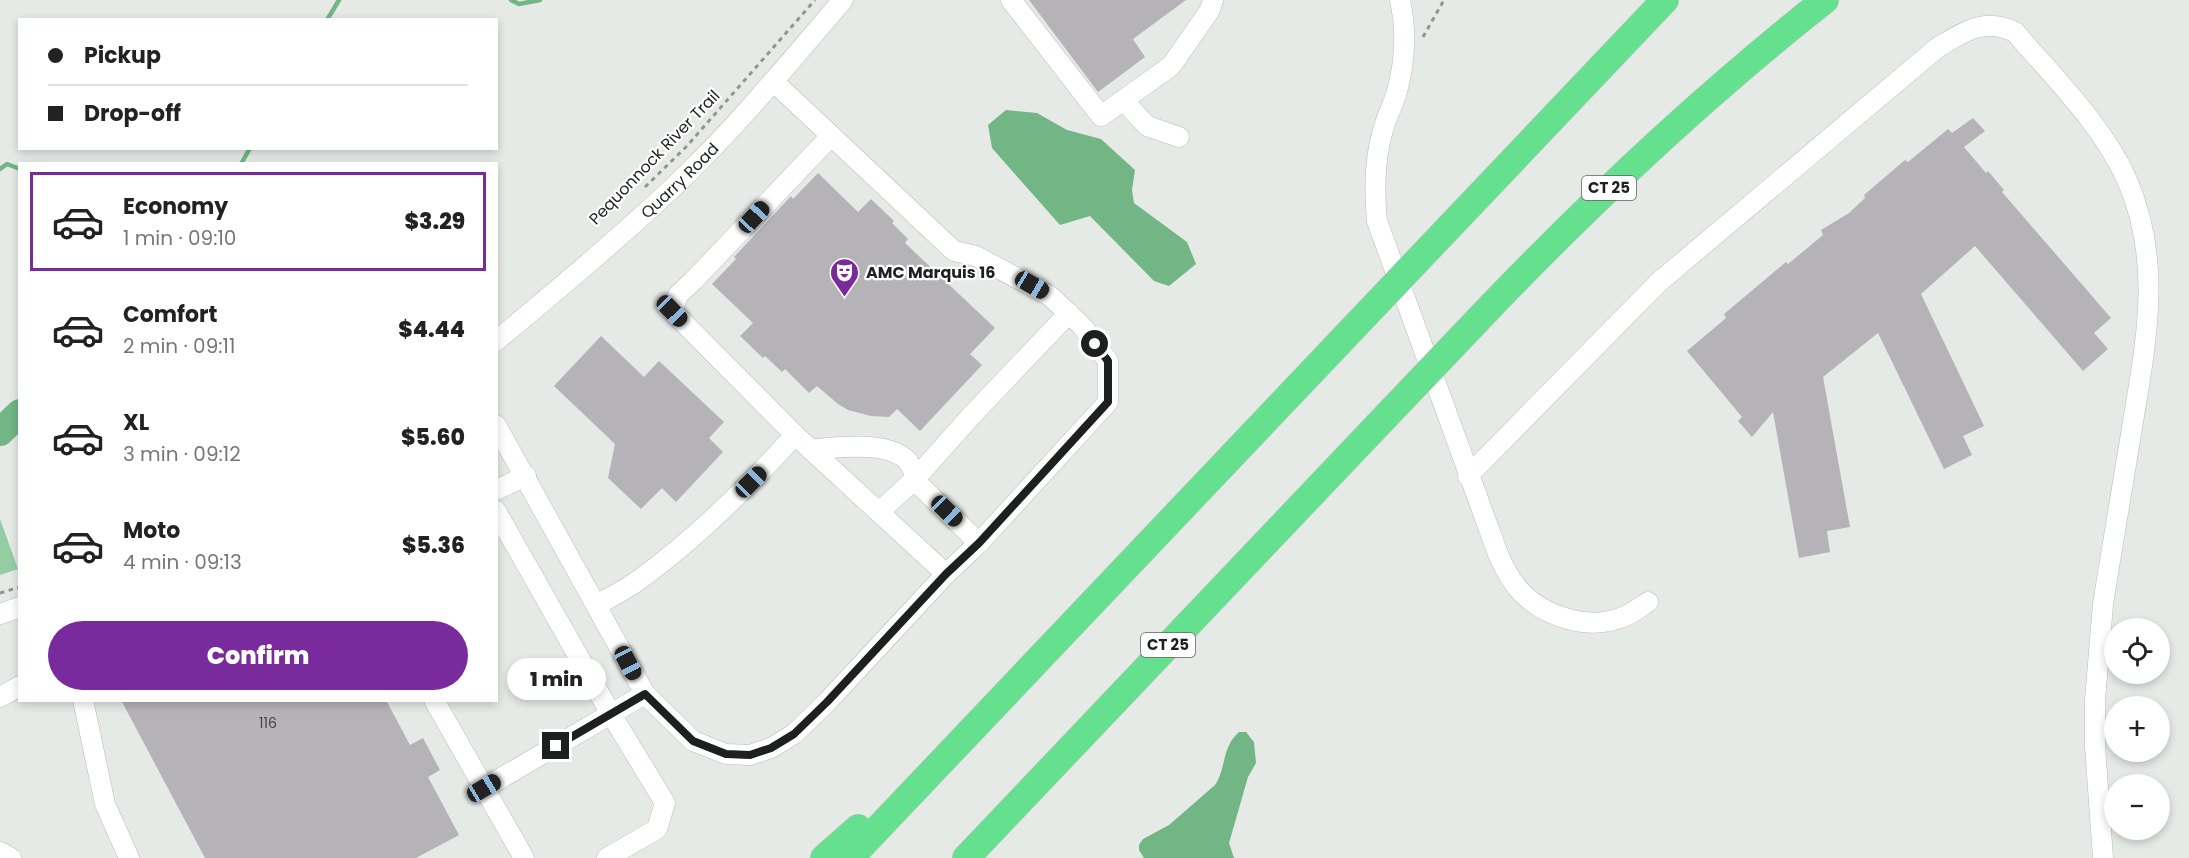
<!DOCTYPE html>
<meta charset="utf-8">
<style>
:root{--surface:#fff;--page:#f2f2f2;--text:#222;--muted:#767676;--line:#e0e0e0;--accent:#792b9d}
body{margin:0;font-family:Poppins,sans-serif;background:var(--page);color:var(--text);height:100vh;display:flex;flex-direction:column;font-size:22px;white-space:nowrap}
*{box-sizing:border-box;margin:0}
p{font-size:20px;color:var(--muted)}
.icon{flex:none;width:33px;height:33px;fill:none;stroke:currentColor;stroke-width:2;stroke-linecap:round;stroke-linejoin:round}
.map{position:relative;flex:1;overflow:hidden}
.sheet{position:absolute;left:18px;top:162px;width:480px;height:540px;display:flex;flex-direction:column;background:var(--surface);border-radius:0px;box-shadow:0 3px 9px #0003}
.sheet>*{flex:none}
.banner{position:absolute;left:18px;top:18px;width:480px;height:132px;border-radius:0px;box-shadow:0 3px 9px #0003;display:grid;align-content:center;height:132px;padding:0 30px;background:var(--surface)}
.tools{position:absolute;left:2104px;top:618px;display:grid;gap:12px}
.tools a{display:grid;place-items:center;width:66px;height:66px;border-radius:50%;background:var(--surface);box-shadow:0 3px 9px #0003;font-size:30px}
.end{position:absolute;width:27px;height:27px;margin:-14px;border:8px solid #1e201f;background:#fff;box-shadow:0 0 0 3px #fff}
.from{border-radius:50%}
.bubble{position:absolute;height:42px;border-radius:21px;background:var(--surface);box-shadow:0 3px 9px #0003;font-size:20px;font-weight:800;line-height:42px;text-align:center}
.car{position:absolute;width:18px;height:36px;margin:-18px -9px;border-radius:8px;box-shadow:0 0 4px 2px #0007;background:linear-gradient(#222 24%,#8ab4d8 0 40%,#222 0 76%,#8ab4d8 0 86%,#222 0)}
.banner b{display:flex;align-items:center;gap:21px;height:57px;font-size:22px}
.banner b+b{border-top:2px solid var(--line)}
.banner i{width:15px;height:15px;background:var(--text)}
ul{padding:10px 0 0;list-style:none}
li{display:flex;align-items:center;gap:18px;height:99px;margin:0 12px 9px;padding:0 18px;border:3px solid transparent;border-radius:0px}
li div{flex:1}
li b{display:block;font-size:22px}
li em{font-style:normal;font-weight:800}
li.on{border-color:var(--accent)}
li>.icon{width:54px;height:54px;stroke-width:1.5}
.cta{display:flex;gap:12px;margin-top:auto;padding:12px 30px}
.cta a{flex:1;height:69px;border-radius:36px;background:var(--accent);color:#fff;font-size:24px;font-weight:800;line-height:69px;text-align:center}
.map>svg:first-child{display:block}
.green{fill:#94cda3}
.water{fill:#71b684}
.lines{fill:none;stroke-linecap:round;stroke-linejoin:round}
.stream{stroke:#71b684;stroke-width:4.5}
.river{stroke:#71b684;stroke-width:28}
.building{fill:#b5b3b7}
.minor-casing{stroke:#b9bdba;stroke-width:21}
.highway-casing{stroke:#c4c5c5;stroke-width:28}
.path{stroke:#929693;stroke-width:3;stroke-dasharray:4.5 4.5;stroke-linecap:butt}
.minor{stroke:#fff;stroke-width:20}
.highway{stroke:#65e08e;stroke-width:27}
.highway-bridge-casing{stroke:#c4c5c5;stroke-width:28;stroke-linecap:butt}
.highway-bridge{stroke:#65e08e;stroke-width:27}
.route{stroke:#1e201f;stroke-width:8}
.labels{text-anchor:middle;stroke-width:4.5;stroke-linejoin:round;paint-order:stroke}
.number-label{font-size:14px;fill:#444545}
.shield{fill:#fff;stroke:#626362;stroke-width:1.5}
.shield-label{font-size:15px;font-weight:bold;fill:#1e201f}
.street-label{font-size:16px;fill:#1e201f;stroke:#fff}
.poi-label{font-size:16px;font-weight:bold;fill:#1e201f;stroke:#fff;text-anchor:start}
</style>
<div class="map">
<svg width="2189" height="858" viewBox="0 0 2189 858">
<rect width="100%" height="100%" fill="#e5eae6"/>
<path class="green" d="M0 519 18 569 0 575Z"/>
<path class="water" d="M1006 110 1037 113 1067 130 1101 139 1135 170 1132 190 1134 203 1187 242 1196 264 1169 286 1154 281 1090 216 1060 225 992 148 988 125Z
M1239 732H1246L1254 742 1256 763 1248 777 1229 843 1234 858H1144L1139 850V845L1143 839 1169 825 1215 785C1227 767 1221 748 1239 732Z"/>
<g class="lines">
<path class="stream" d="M511 0 519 4 540 0
M327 20 339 0
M241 164 250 148
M0 169 7 164 20 169"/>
<path class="river" d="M0 432 20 413"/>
</g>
<path class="building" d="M1029 0H1186L1133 39 1145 57 1098 92Z
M1973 118 1985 131 1964 147 1986 173 1988 171 2004 190 2002 192 2111 318 2094 333 2108 349 2083 371 1975 246 1921 294 1984 426 1963 436 1972 455 1944 469 1878 333 1823 377 1850 527 1827 531 1830 552 1799 558 1773 412 1752 437 1738 421 1742 417 1687 351 1726 318 1724 314 1786 262 1788 264 1823 235 1821 230 1849 213 1865 198 1864 195 1905 160 1908 162 1948 129 1952 133Z
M818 173 858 212 871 199 894 221 892 223 908 239 905 243 995 328 970 354 982 365 920 431 897 409 889 417 871 416 848 410 838 404 817 386 809 393 785 369 782 372 765 356 763 358 740 336 753 323 712 284 736 259 734 257 791 196 793 199Z
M601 336 644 377 659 361 724 422 709 438 723 452 676 502 662 488 641 509 608 478 615 444 554 386Z
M121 700H386L410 745 423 738 440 770 428 777 459 835 416 858H205Z"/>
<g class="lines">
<defs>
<g id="minor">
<path d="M1011 0 1101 116 1171 66 1210 10 1213 0"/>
<path d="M1400 0C1407 32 1405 64 1396 95 1392 107 1386 118 1383 130 1374 160 1374 190 1377 221L1498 554C1504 568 1511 582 1522 593 1546 617 1588 630 1620 618 1631 615 1639 608 1648 602"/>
<path d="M1123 100 1147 126 1179 137"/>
<path d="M830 137 693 281 678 295 672 311 795 435 946 574"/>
<path id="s1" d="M496 341C562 286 627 232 688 173 743 119 793 58 843 0"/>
<path d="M496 425 645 694 693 741 726 754 750 755 771 748 794 734 827 702 946 574 979 543 1108 402V361L1082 326 1050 296 976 256 954 251 773 81"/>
<path d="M811 450C836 447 897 439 911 466 913 469 914 476 914 480L979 543"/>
<path d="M1468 476 1659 282 1937 48C1964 32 1983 17 2015 32 2054 78 2102 124 2127 180 2164 264 2145 347 2131 434 2122 490 2112 547 2103 604L2095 700V746L2103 858"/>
<path d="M496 490 526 476"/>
<path d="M496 511 611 714 665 803 657 829 607 858"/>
<path d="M879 512 914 480 972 415 1069 313"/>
<path d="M596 605C609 598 623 591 636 582 695 540 747 488 795 435"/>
<path d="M0 614 20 607"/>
<path d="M0 697 20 686"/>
<path d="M83 700 105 804 129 858"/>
<path d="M434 700 524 858"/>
<path d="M484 788 645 694"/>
<path d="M0 852 11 858"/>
</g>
<path id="highway" d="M1456 220 1665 0
M1493 304C1597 196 1707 93 1825 0
M824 858 858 828
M850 858 1340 342
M966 858 1371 432"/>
</defs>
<use href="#minor" class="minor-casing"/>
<use href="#highway" class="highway-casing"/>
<path class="path" d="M1423 37 1444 0
M645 187 686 147 815 0
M0 593 20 587"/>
<use href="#minor" class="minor"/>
<use href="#highway" class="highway"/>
<defs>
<path id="highway-bridge" d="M1340 342 1456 220
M1371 432 1493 304"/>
</defs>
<use href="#highway-bridge" class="highway-bridge-casing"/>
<use href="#highway-bridge" class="highway-bridge"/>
</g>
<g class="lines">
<path class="route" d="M556 746 645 694 693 741 726 754 750 755 771 748 794 734 827 702 946 574 979 543 1108 402V361L1095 344"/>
</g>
<defs>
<symbol id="theatre-pin" viewBox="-11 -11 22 30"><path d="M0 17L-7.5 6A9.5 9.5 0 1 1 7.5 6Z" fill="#792b9d" stroke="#fff"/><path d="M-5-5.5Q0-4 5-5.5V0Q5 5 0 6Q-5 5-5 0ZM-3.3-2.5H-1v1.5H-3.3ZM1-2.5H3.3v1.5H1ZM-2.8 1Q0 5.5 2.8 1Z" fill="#fff"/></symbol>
</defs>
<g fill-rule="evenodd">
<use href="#theatre-pin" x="828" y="256" width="33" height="45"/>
</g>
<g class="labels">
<g class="number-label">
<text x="268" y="728">116</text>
</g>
<g class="shield">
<rect x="1582" y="176" width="54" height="24" rx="4.5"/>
<rect x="1141" y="633" width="54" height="24" rx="4.5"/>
</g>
<g class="shield-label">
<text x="1609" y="193">CT 25</text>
<text x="1168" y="650">CT 25</text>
</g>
<g class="street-label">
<text transform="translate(654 157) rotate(-46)" y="6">Pequonnock River Trail</text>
<text dy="6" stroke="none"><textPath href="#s1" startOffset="244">Quarry Road</textPath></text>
</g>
<g class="poi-label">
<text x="866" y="278">AMC Marquis 16</text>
</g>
</g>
</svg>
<div class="tools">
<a><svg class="icon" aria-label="locate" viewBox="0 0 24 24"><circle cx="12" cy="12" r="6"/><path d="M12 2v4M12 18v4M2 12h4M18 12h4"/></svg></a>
<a>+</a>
<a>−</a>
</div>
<i class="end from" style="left:1095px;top:344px"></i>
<i class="end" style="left:556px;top:746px"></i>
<div class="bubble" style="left:507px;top:658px;width:99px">1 min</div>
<i class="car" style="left:754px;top:217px;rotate:43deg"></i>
<i class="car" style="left:1032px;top:285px;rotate:120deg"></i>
<i class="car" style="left:672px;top:311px;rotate:136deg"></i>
<i class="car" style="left:751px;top:482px;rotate:45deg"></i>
<i class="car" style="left:947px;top:511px;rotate:134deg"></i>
<i class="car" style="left:628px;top:663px;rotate:152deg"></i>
<i class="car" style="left:484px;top:788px;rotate:59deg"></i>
<div class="banner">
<b><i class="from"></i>Pickup</b>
<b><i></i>Drop-off</b>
</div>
<section class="sheet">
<ul>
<li class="on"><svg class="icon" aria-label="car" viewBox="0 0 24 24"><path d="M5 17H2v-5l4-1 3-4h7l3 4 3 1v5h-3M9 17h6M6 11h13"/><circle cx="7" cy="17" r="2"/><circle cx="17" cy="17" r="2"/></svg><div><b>Economy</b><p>1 min · 09:10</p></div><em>$3.29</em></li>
<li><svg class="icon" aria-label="car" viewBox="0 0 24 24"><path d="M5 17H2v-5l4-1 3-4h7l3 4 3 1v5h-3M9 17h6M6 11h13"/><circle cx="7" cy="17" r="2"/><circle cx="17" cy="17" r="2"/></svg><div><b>Comfort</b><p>2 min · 09:11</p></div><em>$4.44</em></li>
<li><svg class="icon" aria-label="car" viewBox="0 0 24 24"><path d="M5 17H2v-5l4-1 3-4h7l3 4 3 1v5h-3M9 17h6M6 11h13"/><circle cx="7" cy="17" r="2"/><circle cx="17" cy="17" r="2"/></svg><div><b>XL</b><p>3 min · 09:12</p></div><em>$5.60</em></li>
<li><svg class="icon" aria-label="car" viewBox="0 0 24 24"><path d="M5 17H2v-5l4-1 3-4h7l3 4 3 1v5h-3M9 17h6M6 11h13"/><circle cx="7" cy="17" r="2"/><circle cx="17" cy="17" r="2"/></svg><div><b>Moto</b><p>4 min · 09:13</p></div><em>$5.36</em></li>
</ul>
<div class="cta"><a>Confirm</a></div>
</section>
</div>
